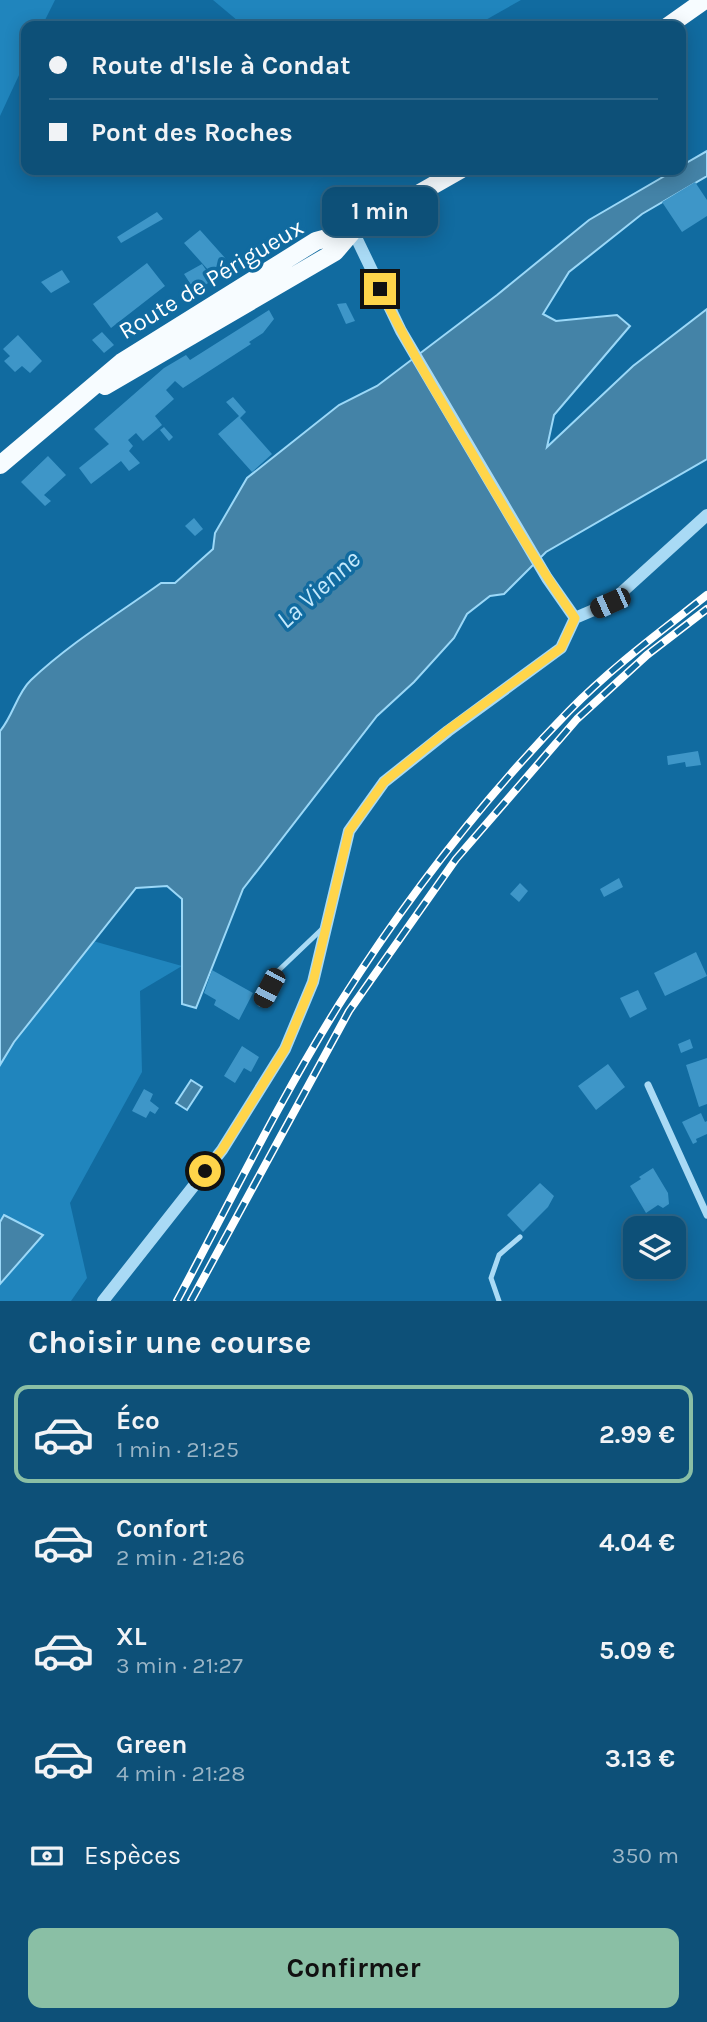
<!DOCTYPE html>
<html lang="fr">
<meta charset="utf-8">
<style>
:root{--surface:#0d5078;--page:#16577d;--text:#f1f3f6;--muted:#9ab5c6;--line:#2d678a;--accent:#8abfa5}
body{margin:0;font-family:Karla,sans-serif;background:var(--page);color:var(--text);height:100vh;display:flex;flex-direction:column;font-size:26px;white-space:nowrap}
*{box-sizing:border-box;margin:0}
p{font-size:23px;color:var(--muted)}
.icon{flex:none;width:38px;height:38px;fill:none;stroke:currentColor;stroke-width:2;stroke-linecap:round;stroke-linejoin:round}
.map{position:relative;height:1301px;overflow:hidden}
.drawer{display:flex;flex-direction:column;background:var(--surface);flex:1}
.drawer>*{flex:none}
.guide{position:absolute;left:21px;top:21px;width:665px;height:154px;border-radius:14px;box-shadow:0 4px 18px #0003,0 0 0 2px var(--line);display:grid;align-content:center;height:154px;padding:0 28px;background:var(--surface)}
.fabs{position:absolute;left:623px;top:1216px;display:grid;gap:14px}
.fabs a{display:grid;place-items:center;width:63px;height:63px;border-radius:14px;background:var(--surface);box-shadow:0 4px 18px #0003,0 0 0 2px var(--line);font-size:35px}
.end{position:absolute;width:32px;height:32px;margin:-16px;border:9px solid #ffd54a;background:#111;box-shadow:0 0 0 4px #111}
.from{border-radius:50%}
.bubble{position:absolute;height:49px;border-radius:14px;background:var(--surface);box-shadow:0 4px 18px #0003,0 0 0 2px var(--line);font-size:23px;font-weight:700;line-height:49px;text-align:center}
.car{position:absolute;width:21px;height:42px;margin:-21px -10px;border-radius:9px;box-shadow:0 0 5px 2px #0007;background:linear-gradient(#222 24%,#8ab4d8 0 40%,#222 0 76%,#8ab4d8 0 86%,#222 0)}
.guide b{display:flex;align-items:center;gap:24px;height:66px;font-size:26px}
.guide b+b{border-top:2px solid var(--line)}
.guide i{width:18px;height:18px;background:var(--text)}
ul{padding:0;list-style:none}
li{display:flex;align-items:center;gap:21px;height:98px;margin:0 14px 10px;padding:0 14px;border:4px solid transparent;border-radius:14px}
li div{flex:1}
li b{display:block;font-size:26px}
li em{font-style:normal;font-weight:700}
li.current{border-color:var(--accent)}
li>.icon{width:63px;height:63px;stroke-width:1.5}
h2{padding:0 28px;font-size:32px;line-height:84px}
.pay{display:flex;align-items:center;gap:18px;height:77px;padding:0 28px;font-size:26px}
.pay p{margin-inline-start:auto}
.button{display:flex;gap:14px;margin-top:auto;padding:14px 28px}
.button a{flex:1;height:80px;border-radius:14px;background:var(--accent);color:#111;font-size:28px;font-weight:700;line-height:80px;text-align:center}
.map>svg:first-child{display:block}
.green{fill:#2085bd}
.water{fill:#4483a7;stroke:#9bd8f8;stroke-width:2}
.building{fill:#3e96c8}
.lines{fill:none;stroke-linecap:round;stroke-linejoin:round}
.service{stroke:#a9daf5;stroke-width:5}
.minor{stroke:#a9daf5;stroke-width:7}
.tertiary{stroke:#a9daf5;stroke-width:12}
.primary{stroke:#f7fcff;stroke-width:18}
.rail-casing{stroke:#fff;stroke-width:8}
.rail{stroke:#116ba0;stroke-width:5;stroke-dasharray:16;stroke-linecap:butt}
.route{stroke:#ffd54a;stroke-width:9}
.labels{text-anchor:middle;stroke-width:7;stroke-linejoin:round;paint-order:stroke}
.street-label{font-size:24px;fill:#fff;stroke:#116ba0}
.water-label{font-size:26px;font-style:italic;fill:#c4e9fc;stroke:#116ba0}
</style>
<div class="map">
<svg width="707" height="1301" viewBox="0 0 707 1301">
<rect width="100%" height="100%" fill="#116ba0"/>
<path class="green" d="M0 0H55L42 26H26V60L0 116Z
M213 0H521L475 26H244Z
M93 941 182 966 140 991 142 1072 70 1203 87 1278 71 1301H0V1284L43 1236 4 1216 0 1222V1065L14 1042Z"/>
<path class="water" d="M707 151V176L642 214 569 272 543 314 556 321 617 315 630 326 554 415 547 447 633 366 707 309V459L546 552 504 594 490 596 467 614 454 638 414 682 377 716 243 889 196 1008 182 1004V899L167 886 136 888 14 1042 0 1065V731C13 716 17 693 31 680 70 643 118 614 161 583H175L213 549 215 533 247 478 339 405 377 386 497 295 589 220 675 170H681V166Z
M191 1080 202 1087 187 1110 176 1103Z
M4 1215 43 1235 0 1284V1222Z"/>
<path class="building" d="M695 182 707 200V216L682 232 662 202Z
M157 212 163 219 121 243 117 237Z
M200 230 226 259 210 272 184 243Z
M147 263 165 286 111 328 93 304Z
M202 264 213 280 195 291 184 274Z
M62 270 70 282 51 293 41 282Z
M346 303 355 321 346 324 337 304Z
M269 310 274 319 263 333 249 342 251 344 183 388 175 381 166 390 174 399 155 416 162 425 143 441 136 433 128 440 133 446 129 451 140 463 129 471 121 461 91 484 79 468 109 444 94 429 164 368 186 355 190 360Z
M102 332 114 345 104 353 92 340Z
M18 335 42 361 30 373 22 366 15 372 4 361 10 356 3 349Z
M233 397 246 412 240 418 272 454 252 472 218 434 239 416 226 402Z
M164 427 173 437 169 441 160 430Z
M48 456 66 475 44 495 51 501 45 506 21 482Z
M194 518 203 529 195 536 185 526Z
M698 751 701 765 686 767 685 762 668 765 667 756Z
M619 878 623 887 604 897 600 889Z
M520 883 528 891 519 902 510 894Z
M696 952 707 976 665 996 654 973Z
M212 970 253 993 239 1020 214 1005 216 1000 204 993Z
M638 990 647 1009 630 1018 620 998Z
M690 1039 693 1048 681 1053 678 1044Z
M242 1046 259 1057 251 1072 244 1068 235 1083 224 1076Z
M707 1058V1104L699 1107 686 1065Z
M608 1064 625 1087 596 1110 578 1086Z
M144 1089 153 1094 150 1101 159 1108 155 1114 150 1111 146 1118 132 1111Z
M701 1113 705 1122 707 1121V1134L696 1139 697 1142 693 1144 682 1122Z
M653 1168 668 1193 669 1204 663 1208 658 1205 646 1213 630 1186 641 1179 639 1177Z
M540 1183 554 1196 548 1207 523 1232 507 1215Z"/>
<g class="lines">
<path class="service" d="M260 1004 278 971 321 930
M499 1301 491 1278 499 1255 520 1237"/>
<path class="minor" d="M648 1085 707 1215"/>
<path class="tertiary" d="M575 618 610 603 707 515
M103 1301 222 1150 285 1049 313 982 349 831 384 782 448 731 561 648 575 618 547 578 401 331 353 231"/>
<path class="primary" d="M668 26 705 0
M105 386 335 252 353 231
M0 465 122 362 316 241 353 231 460 170"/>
<defs>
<path id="rail" d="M177 1301C230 1202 280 1099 340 1003 406 899 483 799 569 711 611 668 660 632 707 595
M191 1301 349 1011 456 859 577 719 647 655 707 609"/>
</defs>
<use href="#rail" class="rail-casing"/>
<use href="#rail" class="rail"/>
</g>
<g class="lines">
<path class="route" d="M205 1171 222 1150 285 1049 313 982 349 831 384 782 448 730 561 648 575 618C538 566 507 512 475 458 442 402 408 347 380 289"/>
</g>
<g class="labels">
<g class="street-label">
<text transform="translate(211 279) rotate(-31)" y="8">Route de Périgueux</text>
</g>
<g class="water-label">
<text transform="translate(318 589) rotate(-42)" y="9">La Vienne</text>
</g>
</g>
</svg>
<div class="fabs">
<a><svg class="icon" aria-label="layers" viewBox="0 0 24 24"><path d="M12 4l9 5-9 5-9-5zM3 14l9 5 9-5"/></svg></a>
</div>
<i class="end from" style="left:205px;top:1171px"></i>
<i class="end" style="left:380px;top:289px"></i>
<div class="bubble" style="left:322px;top:187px;width:116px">1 min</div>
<i class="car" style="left:610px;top:603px;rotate:246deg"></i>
<i class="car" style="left:269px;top:988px;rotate:208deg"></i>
<div class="guide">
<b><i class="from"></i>Route d'Isle à Condat</b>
<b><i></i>Pont des Roches</b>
</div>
</div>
<section class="drawer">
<h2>Choisir une course</h2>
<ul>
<li class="current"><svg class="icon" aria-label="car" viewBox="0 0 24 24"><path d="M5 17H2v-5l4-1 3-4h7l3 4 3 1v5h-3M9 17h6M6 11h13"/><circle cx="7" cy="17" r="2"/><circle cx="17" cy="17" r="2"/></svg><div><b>Éco</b><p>1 min · 21:25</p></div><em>2.99 €</em></li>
<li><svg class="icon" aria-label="car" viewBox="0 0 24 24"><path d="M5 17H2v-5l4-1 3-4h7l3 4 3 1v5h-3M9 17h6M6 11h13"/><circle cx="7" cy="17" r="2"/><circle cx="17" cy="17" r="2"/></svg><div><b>Confort</b><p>2 min · 21:26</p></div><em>4.04 €</em></li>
<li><svg class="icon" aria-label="car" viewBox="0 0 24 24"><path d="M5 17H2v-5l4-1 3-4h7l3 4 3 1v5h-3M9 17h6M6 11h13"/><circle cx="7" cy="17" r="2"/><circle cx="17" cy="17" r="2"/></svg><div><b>XL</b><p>3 min · 21:27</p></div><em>5.09 €</em></li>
<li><svg class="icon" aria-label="car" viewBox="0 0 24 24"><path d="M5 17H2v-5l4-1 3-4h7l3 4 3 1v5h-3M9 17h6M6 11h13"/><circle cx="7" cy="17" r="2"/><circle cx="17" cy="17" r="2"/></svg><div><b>Green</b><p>4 min · 21:28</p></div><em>3.13 €</em></li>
</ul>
<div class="pay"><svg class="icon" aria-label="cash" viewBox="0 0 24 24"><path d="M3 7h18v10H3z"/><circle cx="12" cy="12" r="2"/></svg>Espèces<p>350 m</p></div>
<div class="button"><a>Confirmer</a></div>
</section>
